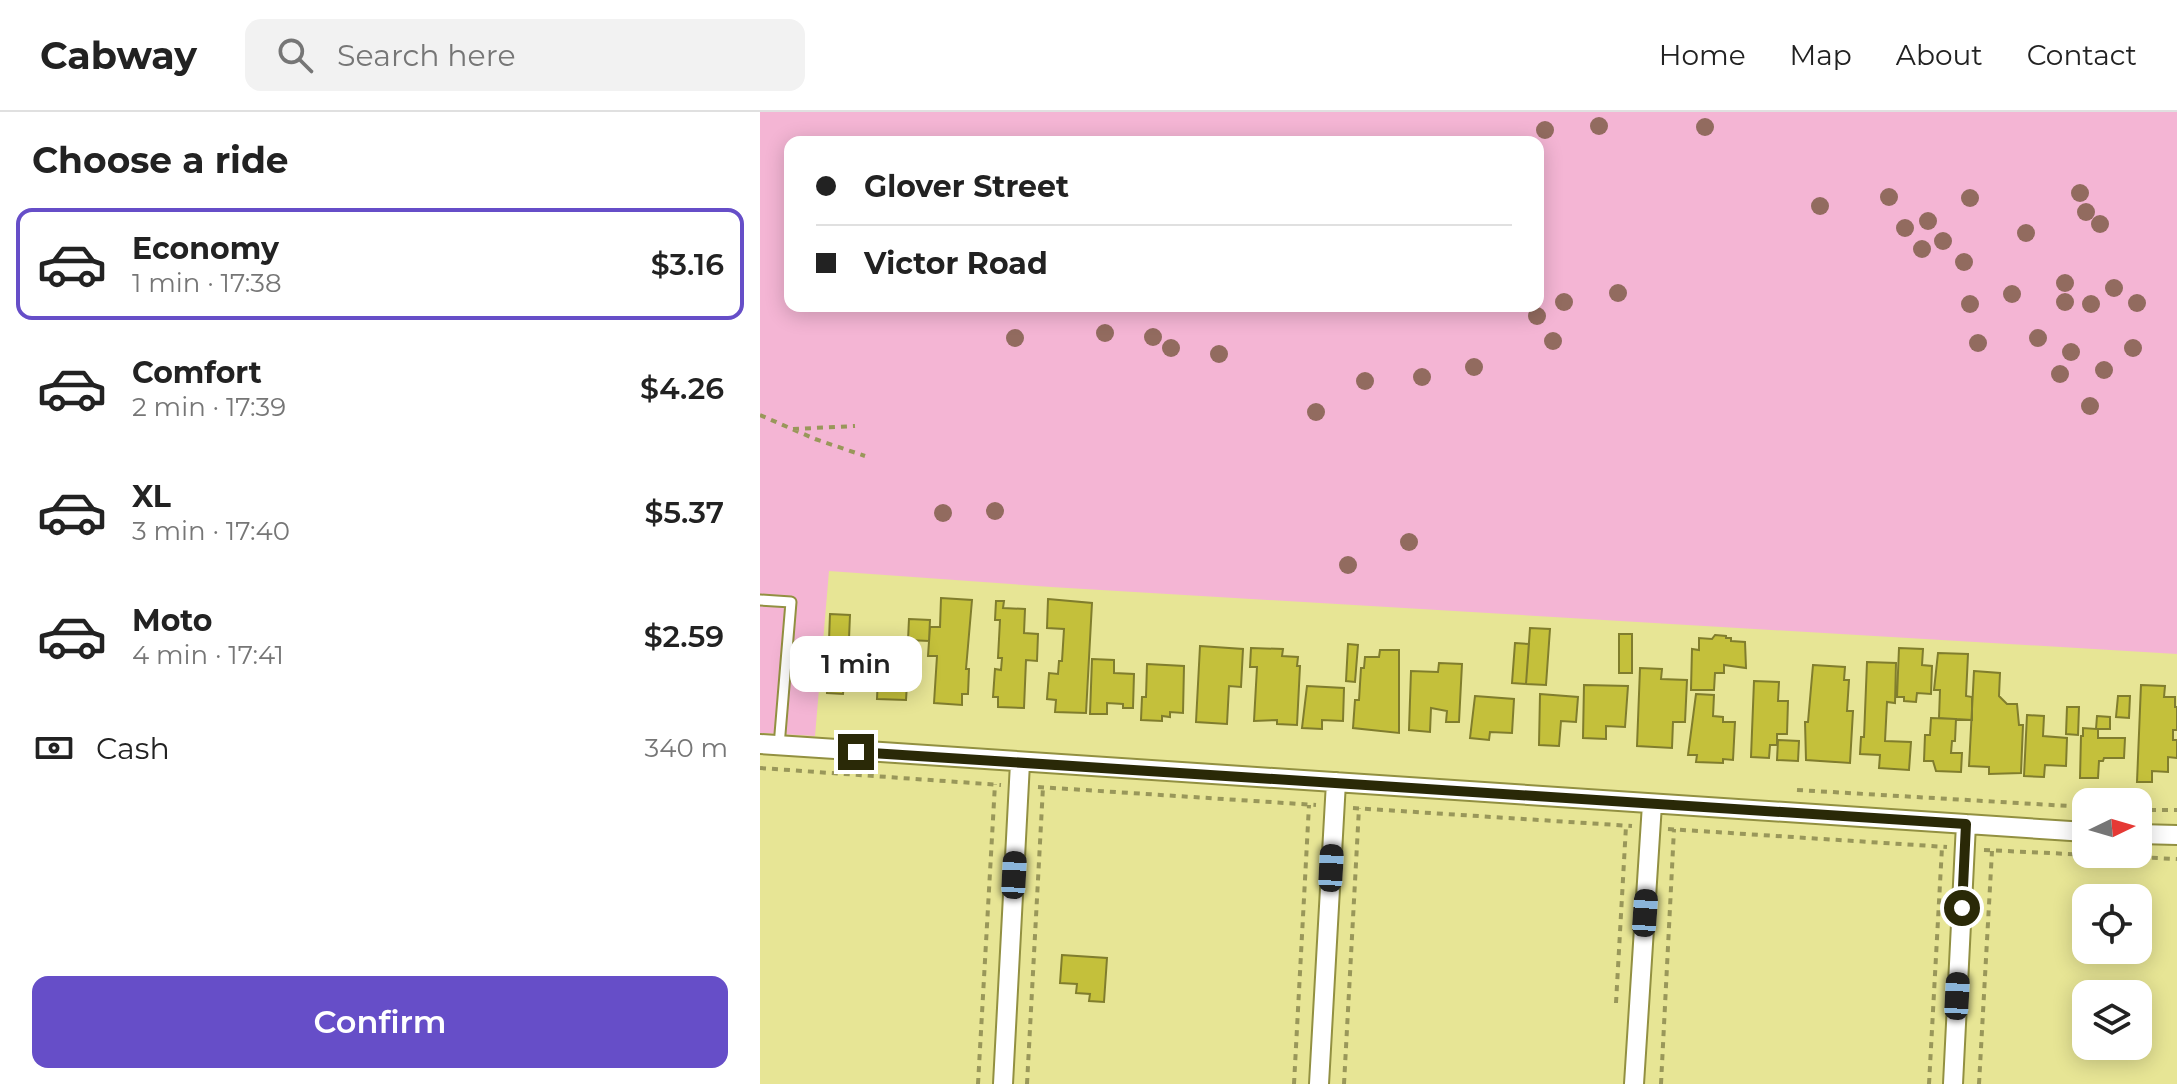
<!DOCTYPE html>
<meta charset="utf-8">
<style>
:root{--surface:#fff;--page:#f2f2f2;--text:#222;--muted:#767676;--line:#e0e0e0;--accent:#664ec8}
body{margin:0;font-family:Montserrat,sans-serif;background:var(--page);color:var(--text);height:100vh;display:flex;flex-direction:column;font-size:30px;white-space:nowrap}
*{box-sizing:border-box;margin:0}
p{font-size:26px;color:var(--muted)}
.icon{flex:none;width:44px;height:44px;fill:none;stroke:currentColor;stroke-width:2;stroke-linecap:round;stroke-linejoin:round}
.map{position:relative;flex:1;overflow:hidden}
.panel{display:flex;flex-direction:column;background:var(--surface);width:760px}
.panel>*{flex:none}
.top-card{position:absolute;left:24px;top:24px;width:760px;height:176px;border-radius:16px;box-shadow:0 4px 20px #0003;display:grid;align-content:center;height:176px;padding:0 32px;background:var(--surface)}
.needle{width:52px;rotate:85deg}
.tools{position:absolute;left:1312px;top:676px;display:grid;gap:16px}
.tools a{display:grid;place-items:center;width:80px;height:80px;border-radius:16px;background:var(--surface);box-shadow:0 4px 20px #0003;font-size:40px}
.end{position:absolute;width:36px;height:36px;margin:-18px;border:10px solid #2a2907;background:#fff;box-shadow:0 0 0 4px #fff}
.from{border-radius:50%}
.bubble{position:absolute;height:56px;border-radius:16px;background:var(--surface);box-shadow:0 4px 20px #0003;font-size:26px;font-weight:600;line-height:56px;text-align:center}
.car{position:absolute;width:24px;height:48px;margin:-24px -12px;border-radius:10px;box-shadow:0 0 6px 2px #0007;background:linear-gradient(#222 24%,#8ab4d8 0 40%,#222 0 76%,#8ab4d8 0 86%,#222 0)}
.top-card b{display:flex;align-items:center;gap:28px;height:76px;font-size:30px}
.top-card b+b{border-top:2px solid var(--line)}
.top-card i{width:20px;height:20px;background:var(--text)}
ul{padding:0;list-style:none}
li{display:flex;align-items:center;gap:24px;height:112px;margin:0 16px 12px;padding:0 16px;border:4px solid transparent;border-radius:16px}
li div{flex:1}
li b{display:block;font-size:30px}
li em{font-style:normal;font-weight:600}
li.on{border-color:var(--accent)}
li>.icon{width:72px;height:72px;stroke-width:1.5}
h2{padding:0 32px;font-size:36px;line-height:96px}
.pay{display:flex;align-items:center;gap:20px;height:88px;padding:0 32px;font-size:30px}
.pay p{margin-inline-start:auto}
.primary-button{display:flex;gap:16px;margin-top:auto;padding:16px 32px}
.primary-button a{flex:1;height:92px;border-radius:16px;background:var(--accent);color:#fff;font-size:32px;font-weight:600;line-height:92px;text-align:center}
header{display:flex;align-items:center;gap:48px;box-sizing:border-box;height:112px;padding:0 40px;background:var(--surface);border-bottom:2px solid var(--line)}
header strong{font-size:38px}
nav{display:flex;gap:44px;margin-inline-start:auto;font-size:28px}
.search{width:560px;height:72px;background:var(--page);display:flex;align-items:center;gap:20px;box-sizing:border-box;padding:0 28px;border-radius:16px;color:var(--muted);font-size:30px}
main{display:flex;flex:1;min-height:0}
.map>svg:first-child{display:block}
.green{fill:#f4b5d4;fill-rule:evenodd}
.building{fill:#c4c03b;stroke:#807d2d;stroke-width:2}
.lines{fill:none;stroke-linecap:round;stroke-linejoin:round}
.lane-casing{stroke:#929041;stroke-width:13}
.street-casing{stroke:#929041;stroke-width:22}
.path{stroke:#99975a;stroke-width:4;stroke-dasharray:6 6;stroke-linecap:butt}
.lane{stroke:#fff;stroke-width:9}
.street{stroke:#fff;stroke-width:18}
.tree{fill:#926b5f}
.route{stroke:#2a2907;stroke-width:10}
</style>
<header>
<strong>Cabway</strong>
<div class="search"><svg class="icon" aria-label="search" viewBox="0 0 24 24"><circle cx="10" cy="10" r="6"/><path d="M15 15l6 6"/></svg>Search here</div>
<nav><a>Home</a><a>Map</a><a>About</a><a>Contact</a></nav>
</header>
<main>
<section class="panel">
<h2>Choose a ride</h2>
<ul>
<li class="on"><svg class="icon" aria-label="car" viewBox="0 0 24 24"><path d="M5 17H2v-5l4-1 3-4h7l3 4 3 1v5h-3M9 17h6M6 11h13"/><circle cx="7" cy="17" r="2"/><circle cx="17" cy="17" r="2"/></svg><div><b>Economy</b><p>1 min · 17:38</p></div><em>$3.16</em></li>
<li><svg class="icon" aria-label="car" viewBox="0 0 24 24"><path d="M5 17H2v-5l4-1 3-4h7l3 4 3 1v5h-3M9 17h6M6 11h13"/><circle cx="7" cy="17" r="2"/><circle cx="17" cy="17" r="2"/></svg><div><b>Comfort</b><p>2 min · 17:39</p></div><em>$4.26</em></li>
<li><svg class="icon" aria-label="car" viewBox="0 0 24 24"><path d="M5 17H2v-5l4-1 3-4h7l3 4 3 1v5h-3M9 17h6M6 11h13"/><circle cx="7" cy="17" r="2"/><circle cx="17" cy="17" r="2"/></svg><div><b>XL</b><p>3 min · 17:40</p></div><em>$5.37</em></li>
<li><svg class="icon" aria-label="car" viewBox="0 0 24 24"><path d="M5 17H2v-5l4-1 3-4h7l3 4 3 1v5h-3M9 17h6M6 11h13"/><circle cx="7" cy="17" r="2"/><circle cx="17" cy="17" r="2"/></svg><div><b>Moto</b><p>4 min · 17:41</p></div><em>$2.59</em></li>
</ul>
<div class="pay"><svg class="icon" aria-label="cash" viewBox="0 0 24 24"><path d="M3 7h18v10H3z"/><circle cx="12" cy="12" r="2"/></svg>Cash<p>340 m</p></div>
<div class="primary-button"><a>Confirm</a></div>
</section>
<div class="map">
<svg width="1417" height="972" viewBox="0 0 1417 972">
<rect width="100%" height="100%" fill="#e7e595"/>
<path class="green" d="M0 0H1417V542L291 475 69 459 55 624 0 621ZM30 30H778V194H30Z"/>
<path class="building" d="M181 486 212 488 206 557H209L208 582H202V593L174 591 177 544H168L170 515H180Z
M288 487 332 491 326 601 295 600 296 588 287 587 289 561 298 562 299 549H302L304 517 287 516Z
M236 489H244L243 496 265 497 264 521 278 522 277 549 266 548 264 596 238 595V585H233L235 557 241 558 242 546H238L240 508H235Z
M70 502 90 503 89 527 105 528 104 562 92 561V570L84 569 83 582 67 581Z
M149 507 170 508 169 529 148 528Z
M770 516 790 517 786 573 766 572Z
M859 522H872V561H859Z
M955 523 966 524V526H971V529L985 530 986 556 964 553V561H955L954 578H931L932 537 939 538V526L952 527Z
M755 531 769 532 766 572 752 571Z
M588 532 598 533 595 570 586 569Z
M440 534 483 537 481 575 469 574 467 612 436 610Z
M491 536 523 537 522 544 538 545 537 554H540L537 613 517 612V608L494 609 497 555H490Z
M1139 536 1163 537 1162 553 1172 554 1171 582 1157 581 1156 590 1144 589V585H1137Z
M620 538H639V621L593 616 595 588H599L601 556H604L605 545H619Z
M119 541 161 543 160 560 155 559 154 572H147L146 588 117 587Z
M1178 541 1208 542 1206 584 1212 585V608L1179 606 1180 578H1174Z
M332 547 354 548V561L374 562 373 596H363V592L347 591V602H330Z
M1107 550 1136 551 1135 591 1127 590 1125 629 1151 630 1149 658 1119 656 1120 643 1100 642 1101 625H1104Z
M679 551 702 552 699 610H686L687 599 671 596 670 620 649 618 651 559 678 560Z
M387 552 424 554 423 601 410 600V605L402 604V609L381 608 382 585H386Z
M1053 553 1085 555 1084 568H1089L1087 599H1093L1090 651 1046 648 1045 610H1048Z
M880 556 902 557 901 567 927 568 925 610H913L912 636 877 634Z
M1214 559 1240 561 1239 584 1247 592H1257L1259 613H1263L1261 661 1229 662V655L1209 654Z
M994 569 1019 570 1018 589H1028L1027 622H1017V633H1010L1009 646 991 645Z
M824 573 868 574 865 615 846 614V627L823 626Z
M1381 573 1405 574 1404 585H1415V595H1417V618H1413V628H1417V646L1408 645V660L1392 659V670H1377Z
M547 574 584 576 583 609 562 608V617L542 616Z
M780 582 818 585 816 610 801 609 799 634 779 633Z
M936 582 954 583 953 604 963 605V610H975L973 648 963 647V651L936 650 937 643H928Z
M715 584 754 587 752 621 730 620 729 628 710 626Z
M1358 584H1370L1369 606 1356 605Z
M1307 595H1319L1318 623 1306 622Z
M1267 603 1284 604 1283 624 1307 626 1306 654 1285 653 1284 665 1264 664Z
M1337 604 1350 605V617H1338V626H1365L1364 646H1344L1343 649H1339L1338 666H1320L1321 624H1323V616L1336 617Z
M1171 606 1196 607 1195 629H1192L1191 641H1202L1201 660 1176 659 1173 649H1164L1165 623H1170Z
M1018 628 1039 629 1038 649 1017 648Z
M302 843 347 846 344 890 329 889 330 882 316 881 317 872 300 871Z"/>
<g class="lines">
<defs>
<path id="lane" d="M0 488 31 490 19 634"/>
<path id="street" d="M0 632 1326 720
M1378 722 1417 723
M243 972 260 651
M559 972 576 670
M874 972 892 692
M1193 972 1206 712"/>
</defs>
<use href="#lane" class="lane-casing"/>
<use href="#street" class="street-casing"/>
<path class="path" d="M0 303 55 327 105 344
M33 317 95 314
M0 656 241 673
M278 675 556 693
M1037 678 1326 695
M593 696 872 714
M1378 698H1417
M908 717 1187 735
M1224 738 1417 747
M856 891 866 714
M218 972 235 672
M267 972 283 675
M534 972 549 693
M584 972 599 696
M901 972 914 717
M1169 972 1182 735
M1219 972 1232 739"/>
<use href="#lane" class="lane"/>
<use href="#street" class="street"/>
</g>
<g class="tree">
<circle cx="839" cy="14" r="9"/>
<circle cx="945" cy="15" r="9"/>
<circle cx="785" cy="18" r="9"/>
<circle cx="1320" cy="81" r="9"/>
<circle cx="1129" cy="85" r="9"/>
<circle cx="1210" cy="86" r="9"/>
<circle cx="1060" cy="94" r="9"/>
<circle cx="1326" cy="100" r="9"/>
<circle cx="1168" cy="109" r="9"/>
<circle cx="1340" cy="112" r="9"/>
<circle cx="1145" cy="116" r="9"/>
<circle cx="1266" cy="121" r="9"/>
<circle cx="1183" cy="129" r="9"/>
<circle cx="1162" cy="137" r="9"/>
<circle cx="1204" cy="150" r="9"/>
<circle cx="1305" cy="171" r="9"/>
<circle cx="1354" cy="176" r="9"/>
<circle cx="858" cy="181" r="9"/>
<circle cx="1252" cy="182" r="9"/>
<circle cx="804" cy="190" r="9"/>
<circle cx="1305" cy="190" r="9"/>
<circle cx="1377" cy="191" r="9"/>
<circle cx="1210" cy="192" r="9"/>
<circle cx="1331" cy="192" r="9"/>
<circle cx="777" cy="204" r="9"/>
<circle cx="345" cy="221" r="9"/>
<circle cx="393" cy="225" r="9"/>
<circle cx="255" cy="226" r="9"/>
<circle cx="1278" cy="226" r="9"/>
<circle cx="793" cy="229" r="9"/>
<circle cx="1218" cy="231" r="9"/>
<circle cx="411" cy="236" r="9"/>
<circle cx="1373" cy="236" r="9"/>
<circle cx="1311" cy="240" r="9"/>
<circle cx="459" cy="242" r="9"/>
<circle cx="714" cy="255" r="9"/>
<circle cx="1344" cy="258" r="9"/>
<circle cx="1300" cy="262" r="9"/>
<circle cx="662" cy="265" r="9"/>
<circle cx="605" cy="269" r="9"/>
<circle cx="1330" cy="294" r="9"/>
<circle cx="556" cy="300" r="9"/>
<circle cx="235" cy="399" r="9"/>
<circle cx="183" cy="401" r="9"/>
<circle cx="649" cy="430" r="9"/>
<circle cx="588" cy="453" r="9"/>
</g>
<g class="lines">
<path class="route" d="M96 640 1206 712 1202 796"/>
</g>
</svg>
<div class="tools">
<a><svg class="needle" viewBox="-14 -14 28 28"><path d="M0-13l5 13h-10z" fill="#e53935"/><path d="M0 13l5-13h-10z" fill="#767676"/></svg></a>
<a><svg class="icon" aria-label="locate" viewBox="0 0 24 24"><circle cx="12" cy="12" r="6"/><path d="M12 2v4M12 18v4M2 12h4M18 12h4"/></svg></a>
<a><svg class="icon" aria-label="layers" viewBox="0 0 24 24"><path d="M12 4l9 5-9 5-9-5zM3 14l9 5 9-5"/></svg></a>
</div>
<i class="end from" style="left:1202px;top:796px"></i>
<i class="end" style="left:96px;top:640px"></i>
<div class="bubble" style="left:30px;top:524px;width:132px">1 min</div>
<i class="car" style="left:571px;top:756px;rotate:3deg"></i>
<i class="car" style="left:254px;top:763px;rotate:3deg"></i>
<i class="car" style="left:885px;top:801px;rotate:4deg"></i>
<i class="car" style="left:1197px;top:884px;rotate:3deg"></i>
<div class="top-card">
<b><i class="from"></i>Glover Street</b>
<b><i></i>Victor Road</b>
</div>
</div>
</main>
